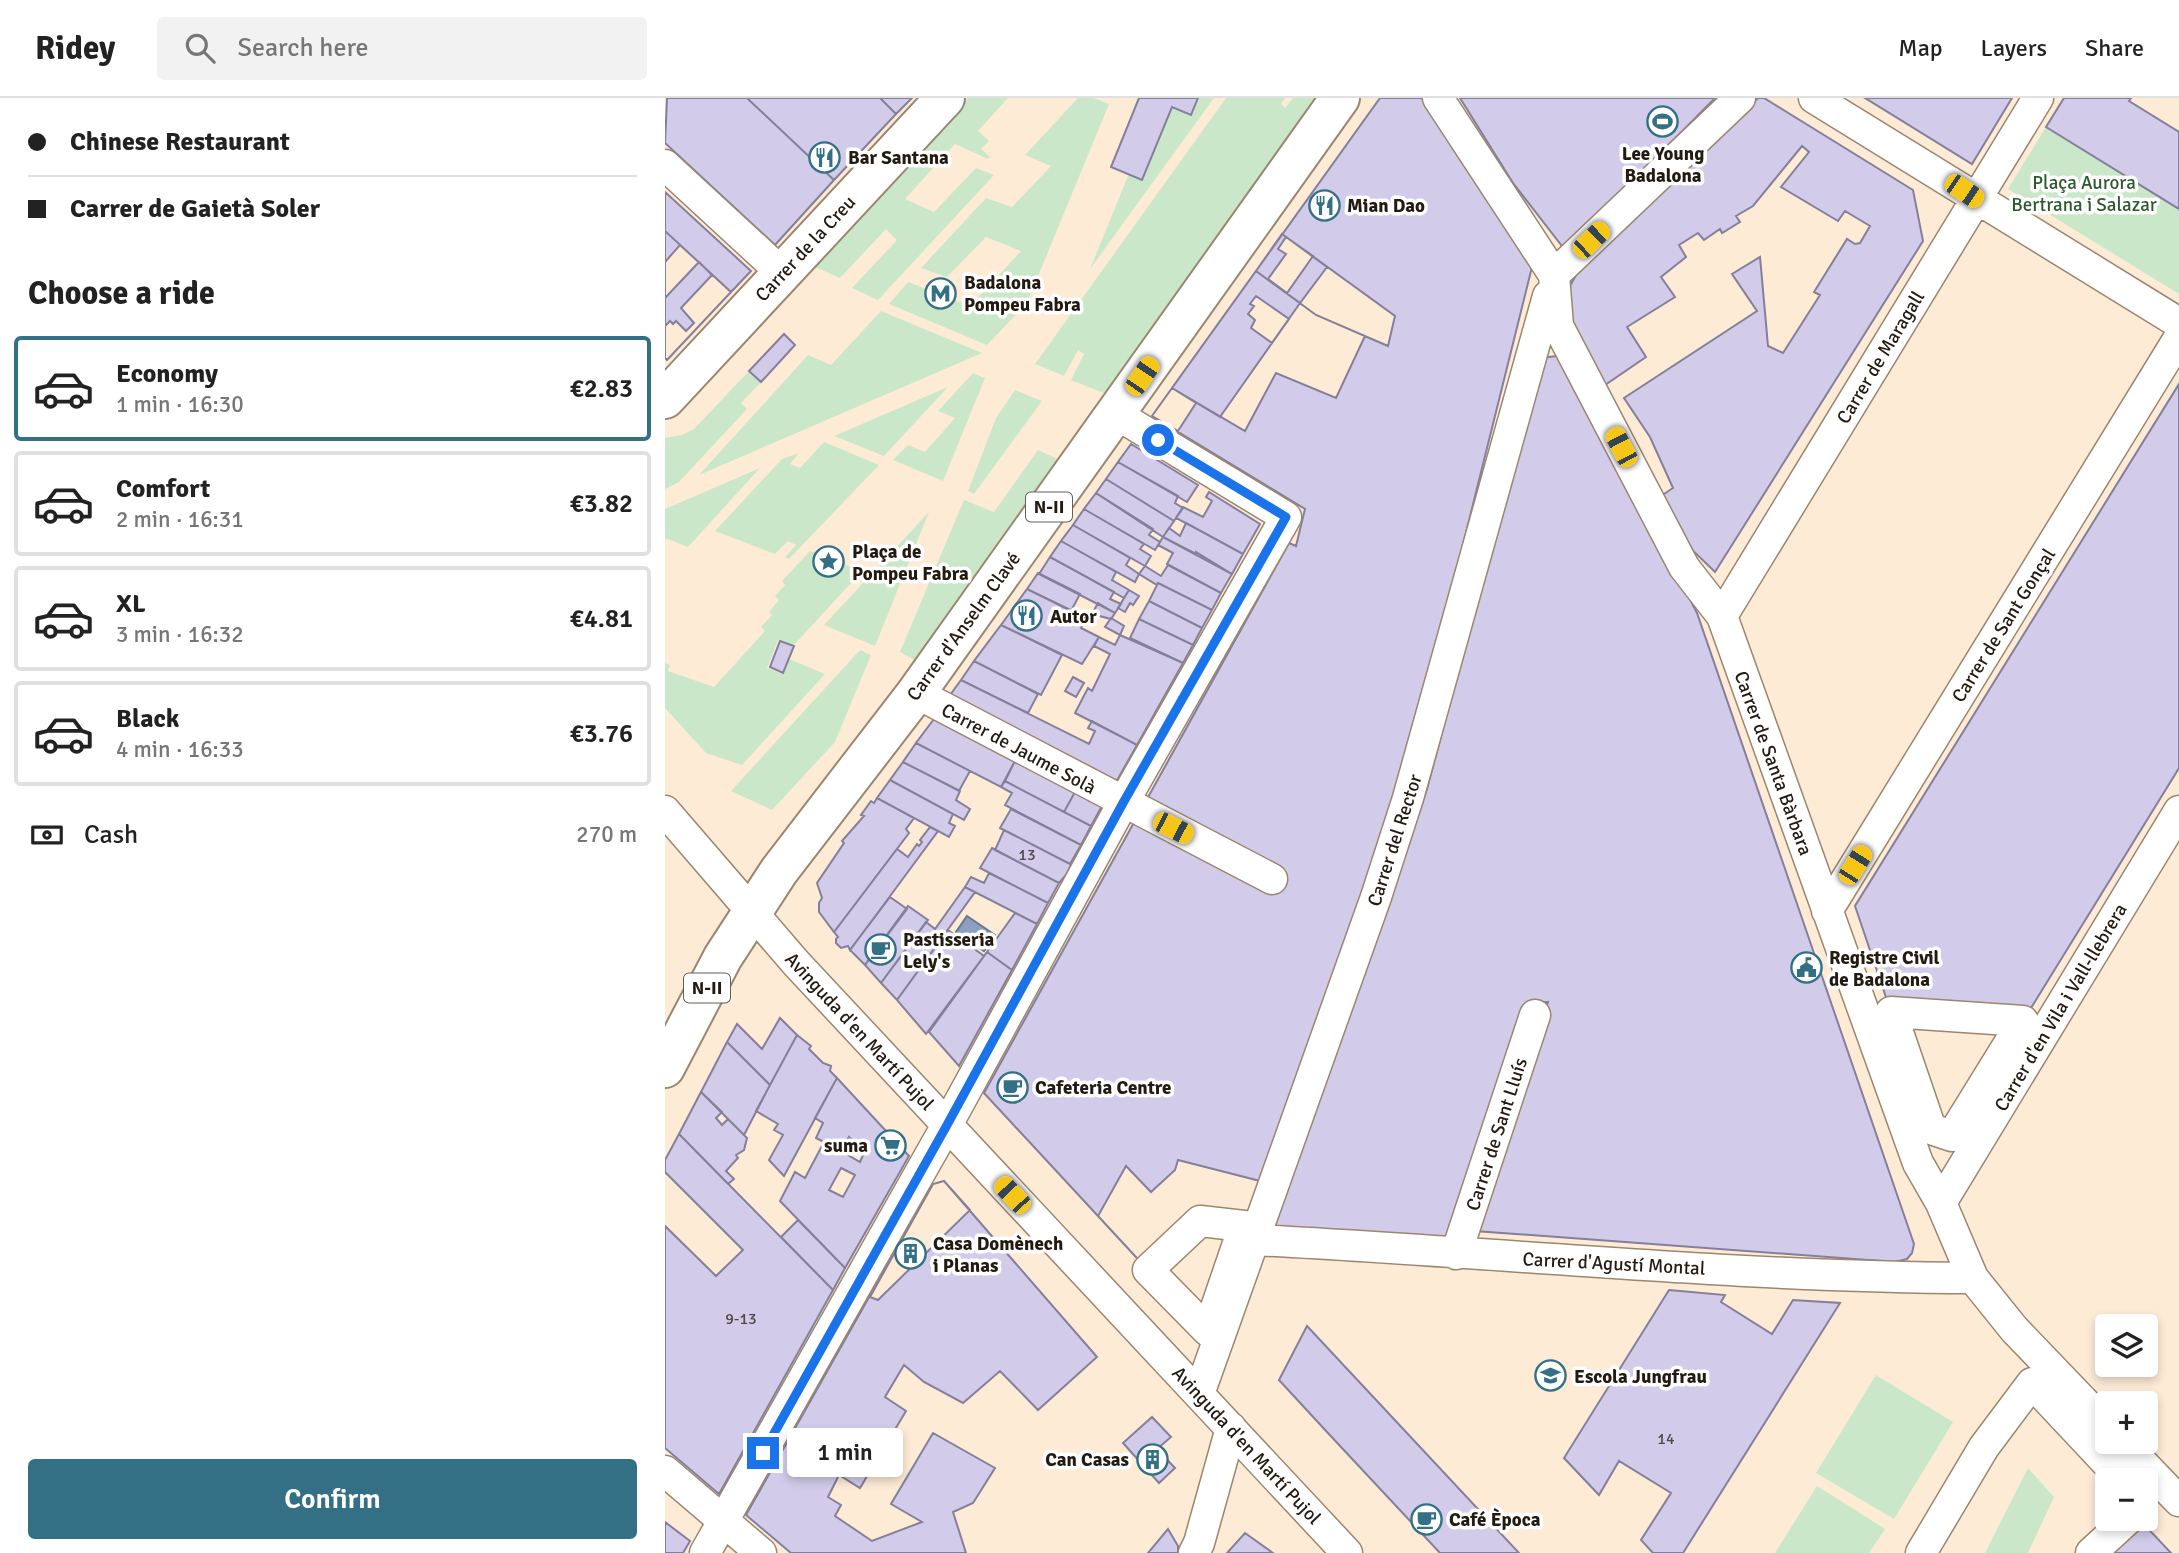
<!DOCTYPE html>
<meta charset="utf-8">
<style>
:root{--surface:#fff;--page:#f2f2f2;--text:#222;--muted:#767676;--line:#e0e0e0;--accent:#337086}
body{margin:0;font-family:Signika,sans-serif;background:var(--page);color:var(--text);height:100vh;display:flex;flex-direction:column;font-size:26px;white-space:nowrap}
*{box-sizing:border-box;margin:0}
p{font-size:23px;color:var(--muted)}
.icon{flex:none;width:38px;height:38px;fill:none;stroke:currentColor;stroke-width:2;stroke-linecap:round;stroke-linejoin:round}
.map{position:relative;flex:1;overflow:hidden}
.details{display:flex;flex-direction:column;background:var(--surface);width:665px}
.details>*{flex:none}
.hud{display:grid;align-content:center;height:154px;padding:0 28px;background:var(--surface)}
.tools{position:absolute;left:1430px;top:1216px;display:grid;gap:14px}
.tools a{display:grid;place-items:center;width:63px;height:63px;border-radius:7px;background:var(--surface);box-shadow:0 4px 10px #0003;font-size:35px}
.end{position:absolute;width:32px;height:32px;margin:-16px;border:9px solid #1a73e8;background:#fff;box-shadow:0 0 0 4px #fff}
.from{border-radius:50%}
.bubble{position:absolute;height:49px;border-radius:7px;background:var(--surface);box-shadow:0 4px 10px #0003;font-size:23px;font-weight:600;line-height:49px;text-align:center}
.car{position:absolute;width:21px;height:42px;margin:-21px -10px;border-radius:9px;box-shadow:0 0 5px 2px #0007;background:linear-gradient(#f5c518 24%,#345 0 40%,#f5c518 0 76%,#345 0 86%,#f5c518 0)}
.hud b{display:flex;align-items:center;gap:24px;height:66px;font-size:26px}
.hud b+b{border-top:2px solid var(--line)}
.hud i{width:18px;height:18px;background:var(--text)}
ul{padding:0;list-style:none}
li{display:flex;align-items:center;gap:21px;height:105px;margin:0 14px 10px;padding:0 14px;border:4px solid var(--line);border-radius:7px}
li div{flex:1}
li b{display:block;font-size:26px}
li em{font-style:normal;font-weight:600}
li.current{border-color:var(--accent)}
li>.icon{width:63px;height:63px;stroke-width:1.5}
h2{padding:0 28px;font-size:32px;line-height:84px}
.pay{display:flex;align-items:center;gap:18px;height:77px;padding:0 28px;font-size:26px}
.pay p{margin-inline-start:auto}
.button{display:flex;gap:14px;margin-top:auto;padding:14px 28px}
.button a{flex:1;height:80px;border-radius:7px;background:var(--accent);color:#fff;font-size:28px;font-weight:600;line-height:80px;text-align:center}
header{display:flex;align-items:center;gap:42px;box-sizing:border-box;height:98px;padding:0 35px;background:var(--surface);border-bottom:2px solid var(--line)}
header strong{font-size:33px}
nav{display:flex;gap:38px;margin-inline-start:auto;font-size:24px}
.search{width:490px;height:63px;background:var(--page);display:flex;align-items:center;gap:18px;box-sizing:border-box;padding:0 24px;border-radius:7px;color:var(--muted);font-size:26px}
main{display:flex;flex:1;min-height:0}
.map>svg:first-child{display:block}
.green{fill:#cae8c9}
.water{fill:#8a9fc2;stroke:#6b778d;stroke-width:2}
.building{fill:#d2ccea;stroke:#847f9a;stroke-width:2;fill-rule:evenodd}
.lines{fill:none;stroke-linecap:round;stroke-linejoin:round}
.street-casing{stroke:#9b866f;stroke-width:33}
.primary-casing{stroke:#9b866f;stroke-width:42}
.street{stroke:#fff;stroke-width:30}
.primary{stroke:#fff;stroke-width:38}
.route{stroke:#1a73e8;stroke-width:9}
.labels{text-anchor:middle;stroke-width:7;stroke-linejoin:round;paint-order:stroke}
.number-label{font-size:16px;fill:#4f4748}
.shield{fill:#fff;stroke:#655f59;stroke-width:2}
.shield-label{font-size:18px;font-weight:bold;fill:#231b12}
.poi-label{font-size:19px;font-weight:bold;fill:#231b12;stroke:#fff;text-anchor:start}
.park-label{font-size:19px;fill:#2c592d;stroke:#fff}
.street-label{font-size:19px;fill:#231b12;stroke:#fff}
</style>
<header>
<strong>Ridey</strong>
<div class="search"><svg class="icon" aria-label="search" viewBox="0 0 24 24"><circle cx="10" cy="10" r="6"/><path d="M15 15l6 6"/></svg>Search here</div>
<nav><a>Map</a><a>Layers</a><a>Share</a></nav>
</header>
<main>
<section class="details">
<div class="hud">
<b><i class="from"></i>Chinese Restaurant</b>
<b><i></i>Carrer de Gaietà Soler</b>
</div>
<h2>Choose a ride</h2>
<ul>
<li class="current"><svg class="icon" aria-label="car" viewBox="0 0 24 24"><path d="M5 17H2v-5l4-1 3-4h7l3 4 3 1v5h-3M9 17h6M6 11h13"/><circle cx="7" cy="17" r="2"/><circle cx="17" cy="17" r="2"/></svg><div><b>Economy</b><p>1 min · 16:30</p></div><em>€2.83</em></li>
<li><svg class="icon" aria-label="car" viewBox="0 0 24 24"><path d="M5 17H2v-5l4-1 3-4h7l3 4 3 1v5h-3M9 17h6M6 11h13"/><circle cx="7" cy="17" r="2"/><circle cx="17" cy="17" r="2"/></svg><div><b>Comfort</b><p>2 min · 16:31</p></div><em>€3.82</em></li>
<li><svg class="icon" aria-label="car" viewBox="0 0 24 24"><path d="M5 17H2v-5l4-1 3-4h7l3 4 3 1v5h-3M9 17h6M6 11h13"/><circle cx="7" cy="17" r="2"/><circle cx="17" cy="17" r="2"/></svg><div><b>XL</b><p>3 min · 16:32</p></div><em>€4.81</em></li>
<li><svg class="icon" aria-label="car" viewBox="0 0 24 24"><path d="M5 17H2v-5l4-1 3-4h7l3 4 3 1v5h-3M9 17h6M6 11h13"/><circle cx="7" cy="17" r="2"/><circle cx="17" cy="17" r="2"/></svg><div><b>Black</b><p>4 min · 16:33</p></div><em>€3.76</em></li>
</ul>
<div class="pay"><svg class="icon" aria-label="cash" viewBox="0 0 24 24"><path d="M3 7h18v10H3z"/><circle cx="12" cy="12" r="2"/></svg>Cash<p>270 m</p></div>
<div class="button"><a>Confirm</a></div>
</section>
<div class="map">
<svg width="1514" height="1455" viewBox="0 0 1514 1455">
<rect width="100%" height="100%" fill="#fdebd6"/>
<path class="green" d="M303 0H343L313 33 324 43 316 51 325 59 323 61 290 46 240 101 269 114 311 70 329 77 213 202 187 190 232 142 221 131 175 180 148 168Z
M413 0H429L444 6 362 205 322 247 224 206 243 184 305 208 356 153 321 139 282 179 256 170 321 100 347 109 386 68 360 57Z
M495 0H549L425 171Z
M561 0H620L616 6 620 10 628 0H660L446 298 406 282 419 256 413 252 399 278 370 266Z
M1381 29 1514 111V196L1343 91Z
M216 213 317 255 34 377 143 257 166 267Z
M84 273 96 284 76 305 82 311 14 384 0 391V340L17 337 29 331Z
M308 275 320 280 278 383 228 362 243 347 260 354 290 320 273 313Z
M283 289 219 358 169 338Z
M350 292 377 303 309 396 303 393 331 320Z
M159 344 214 367 124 461 120 459 131 447 123 443 110 456 50 433 117 361 134 355 125 366 135 370Z
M373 352 399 364 255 565 235 554 299 402 329 414Z
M95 370 23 449 0 440V411Z
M264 414 210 548 159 527Z
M145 453 197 473 128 548 113 542 102 570 118 576 124 561 160 576 77 667 41 655 0 610V565L5 567 3 573 49 589 100 533 96 529 107 517 104 514 114 502 110 498 120 487 117 483Z
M195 552 206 557 170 644 107 712 66 693Z
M1211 1277 1288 1324 1229 1421 1151 1375Z
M1363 1370 1389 1399 1363 1455H1320Z
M1152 1388 1220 1431 1204 1455H1110Z"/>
<path class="water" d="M302 818 330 837 319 853 291 834Z"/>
<path class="building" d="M2 0H82L169 82 110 147 0 45Z
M82 0H215L231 16 169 82Z
M215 0H247L231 16Z
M474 0H533L526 17 507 9 477 82 446 69Z
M715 0H757L867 169 785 499 735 677 692 811 579 1128 535 1123 483 1172 319 995 624 445 631 448 640 411 487 318Z
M795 0H1050L900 152 848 85Z
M1093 0H1099L1248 92 1258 143 1050 474 1019 444 996 398 1008 390 985 339 959 300 1092 213 1067 176 1095 159 1103 248 1118 255 1155 197 1149 194 1182 141 1190 146 1195 145 1205 128 1180 113 1173 123 1116 89 1144 54 1137 48 1088 108 1071 118 1075 124 1057 135 1055 131 1039 142 1033 135 1014 147 1021 159 996 179 1010 199 962 229 981 259 940 287 895 205 917 167Z
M1200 0H1347L1307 66Z
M1399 0H1466L1464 3 1514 34V111L1381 29Z
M0 94 86 173 66 194 0 133Z
M0 133 66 194 2 262 0 260Z
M617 136 730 218 723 248 651 217 591 173Z
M617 136 662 169 635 205 591 173Z
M621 139 648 158 622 195 603 181 621 156 613 151Z
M15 147 66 194 2 262 0 260V164Z
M34 164 47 177 16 210 29 225 21 233 11 223 8 226 5 223 0 228V200Z
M591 173 651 217 700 238 671 300 611 275 580 333 507 290Z
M591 173 635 205 555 319 507 290Z
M591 198 624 221 607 245 586 230 590 222 583 216 589 208 585 206Z
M119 236 130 247 96 284 84 273Z
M900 257 1032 515 1249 1146 1247 1155 1242 1161 1230 1164 810 1133 883 904 860 906 782 1146 609 1129 762 691 876 260Z
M1514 286V670L1358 923 1226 914 1190 808Z
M507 290 531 305 513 333 487 318Z
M466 346 533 387 522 404 453 364Z
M453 364 513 398 510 405 518 410 509 423 441 381Z
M441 381 509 423 498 439 431 395Z
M544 394 595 426 578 456 511 420 518 409 538 419 547 403 541 399Z
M431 395 488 431 484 437 495 444 490 452 419 411Z
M419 411 479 446 475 451 486 458 480 468 408 427Z
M521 425 578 456 567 476 531 454V456L498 439 504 430 515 438Z
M408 427 465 460 461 467 474 476 470 484 396 443Z
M498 439 567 476 556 495 502 466 508 455 493 447Z
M396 443 451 474 447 482 464 492 459 500 385 459Z
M385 459 449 494 445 501 456 506 450 515 374 476Z
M503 467 556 495 547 512 493 485 492 487 474 476 480 468 496 478Z
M373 475 415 496 406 513 362 491Z
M493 485 547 512 537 530 484 503Z
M362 491 422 520 416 530 434 539 417 566 336 527Z
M464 492 474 498 468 507 465 505 460 514 453 510Z
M484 503 537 530 528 547 474 521Z
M433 505 450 515 446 521 427 516Z
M446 520 459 528 455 537 440 529Z
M474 521 528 547 518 565 465 540Z
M336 527 397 557 376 597 309 563Z
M455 537 518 565 472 647 410 615 423 590 427 593 445 556 429 548 434 539 450 547Z
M115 543 129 548 118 575 105 569Z
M309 563 373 596 363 615 296 582Z
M408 579 419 585 411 599 400 593Z
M296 582 424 646 430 633 423 630 427 623 472 647 450 686 283 600Z
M269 621 350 663 336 689 251 645Z
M251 645 305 673 294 693 238 664Z
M350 663 410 694 399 714 340 683Z
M238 664 295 693 291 702 305 711 299 722 225 682Z
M225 682 288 716 284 725 290 728 284 739 212 700Z
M340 683 426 728 416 747 340 707 347 695 336 689Z
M410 694 437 708 426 728 399 714Z
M212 700 249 720 241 731 244 735 169 834 154 814V805L157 800 152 785 179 745 177 743 199 718 196 717 206 703 209 705Z
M346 711 416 747 405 766 335 730Z
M265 729 273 733 217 809 185 852 183 848 176 850 171 845V841L173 839 169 834 232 751 243 759 252 746 254 748 257 744 255 742Z
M339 732 405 766 406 767 401 777 394 785 330 752Z
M327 750 394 785 383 805 315 770Z
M324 775 383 805 372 826 300 789 306 779 319 785Z
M300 789 310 794 232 902 216 885 261 824 270 831Z
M225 799 242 811 200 867 185 852Z
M243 808 263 822 216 885 200 867Z
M350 815 372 826 347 872 322 854Z
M283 832 319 858 261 936 232 902Z
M322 854 347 872 294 968 264 934Z
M115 920 132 937 105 987 62 944 72 926 97 951Z
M132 937 146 948 144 951 158 965 166 968 165 973 172 980 119 1078 104 1062 118 1037 109 1032 113 1026 91 1013Z
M62 944 105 987 79 1037 36 994Z
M172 980 244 1058 180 1170 115 1103 130 1074 140 1080 159 1044 151 1040 158 1025 150 1020ZM184 1039 199 1055 195 1064 176 1053ZM176 1070 190 1077 178 1099 164 1092Z
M36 994 57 1014 51 1020 57 1027 63 1021 82 1040 79 1052 71 1057 73 1060 61 1073 69 1081 63 1086 14 1036Z
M14 1036 168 1192 54 1396 0 1350V1128L51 1178 78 1152 0 1074V1062Z
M513 1062 595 1083 579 1128 535 1123 483 1172 433 1118 461 1068 486 1094 510 1072Z
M279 1083 432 1259 373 1312 335 1273 298 1305 259 1284 239 1267 220 1299 241 1313 195 1390 174 1377 163 1399 176 1407 170 1418 207 1443 257 1424 226 1406 268 1335 330 1370 308 1405 288 1414 301 1455H126L81 1417 268 1086Z
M279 1083 305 1112 213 1202 205 1199 268 1086Z
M133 1122 180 1170 168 1192 116 1139Z
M1004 1192 1060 1197 1056 1204 1107 1236 1128 1202 1175 1205 1018 1455H988L976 1442 1006 1395 954 1363 934 1397 899 1360Z
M642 1228 854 1455H775L662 1334 614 1282Z
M487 1319 506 1339 492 1351 510 1370 494 1385 458 1345Z
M1474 1421 1506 1455H1437Z
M0 1424 25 1443 18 1455H0Z
M503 1431 513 1448V1455H483Z
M580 1435 608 1455H562Z"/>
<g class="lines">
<defs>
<path id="street" d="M773 0 889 177 893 228 1019 469 1057 518 1253 1065 1276 1105 1308 1180 1349 1231 1442 1328
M1149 0 1514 225
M0 67 117 175
M889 177 1075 0
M1057 518 1373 0
M251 595 607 781
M0 713 131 865 682 1455
M1162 813 1514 240
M1226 914 1358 923 1287 1038 1266 1031Z
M1276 1105 1514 713
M535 1123 579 1128 543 1233 483 1172Z
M590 1142C829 1154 1068 1179 1308 1180
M791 1156 870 917
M534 1296 711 799 743 700 883 198
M1457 1344 1514 1403
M0 1373 96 1455
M40 1455 282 1027 458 705 621 419 451 316
M529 1455 534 1445 566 1330
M1256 1455 1319 1349 1367 1285 1458 1382
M1426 1455 1463 1421"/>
<path id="primary" d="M0 301 280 0
M0 970 58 859 114 773 251 595 675 0"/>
</defs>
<use href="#street" class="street-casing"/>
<use href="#primary" class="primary-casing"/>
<use href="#street" class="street"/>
<use href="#primary" class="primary"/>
</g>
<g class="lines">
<path class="route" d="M98 1355 282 1027 458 705 621 419 493 342"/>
</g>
<defs>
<symbol id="stadium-ring" viewBox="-11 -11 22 22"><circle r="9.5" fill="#fff" stroke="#337086" stroke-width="1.5"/><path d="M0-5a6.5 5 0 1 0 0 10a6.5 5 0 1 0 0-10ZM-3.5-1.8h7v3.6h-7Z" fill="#337086"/></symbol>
<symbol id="restaurant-ring" viewBox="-11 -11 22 22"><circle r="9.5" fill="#fff" stroke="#337086" stroke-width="1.5"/><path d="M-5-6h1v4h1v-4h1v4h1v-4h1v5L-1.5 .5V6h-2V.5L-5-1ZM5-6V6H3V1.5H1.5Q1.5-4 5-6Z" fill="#337086"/></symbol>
<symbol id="metro-ring" viewBox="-11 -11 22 22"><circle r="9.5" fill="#fff" stroke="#337086" stroke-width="1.5"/><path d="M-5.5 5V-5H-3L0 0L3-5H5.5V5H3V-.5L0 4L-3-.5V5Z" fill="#337086"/></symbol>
<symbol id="sight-ring" viewBox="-11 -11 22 22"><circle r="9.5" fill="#fff" stroke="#337086" stroke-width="1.5"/><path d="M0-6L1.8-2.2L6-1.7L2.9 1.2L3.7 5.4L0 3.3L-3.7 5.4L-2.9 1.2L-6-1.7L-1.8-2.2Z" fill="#337086"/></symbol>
<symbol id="cafe-ring" viewBox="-11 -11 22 22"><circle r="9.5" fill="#fff" stroke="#337086" stroke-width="1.5"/><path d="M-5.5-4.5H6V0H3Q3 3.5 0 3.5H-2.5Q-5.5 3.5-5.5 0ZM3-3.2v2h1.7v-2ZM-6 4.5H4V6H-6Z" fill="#337086"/></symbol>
<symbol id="civic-ring" viewBox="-11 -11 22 22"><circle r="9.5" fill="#fff" stroke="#337086" stroke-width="1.5"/><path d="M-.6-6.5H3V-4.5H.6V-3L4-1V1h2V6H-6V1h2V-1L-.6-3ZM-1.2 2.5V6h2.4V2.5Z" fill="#337086"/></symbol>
<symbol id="supermarket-ring" viewBox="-11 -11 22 22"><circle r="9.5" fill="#fff" stroke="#337086" stroke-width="1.5"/><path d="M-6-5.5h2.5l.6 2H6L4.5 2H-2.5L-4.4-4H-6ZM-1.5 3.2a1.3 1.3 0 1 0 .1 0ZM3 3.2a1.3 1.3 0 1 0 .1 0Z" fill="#337086"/></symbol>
<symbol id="building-ring" viewBox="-11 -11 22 22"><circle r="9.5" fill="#fff" stroke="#337086" stroke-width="1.5"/><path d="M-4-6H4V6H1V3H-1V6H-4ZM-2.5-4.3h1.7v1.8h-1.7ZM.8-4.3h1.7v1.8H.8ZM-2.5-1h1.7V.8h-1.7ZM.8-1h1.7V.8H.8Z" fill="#337086"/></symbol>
<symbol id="school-ring" viewBox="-11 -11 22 22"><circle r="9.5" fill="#fff" stroke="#337086" stroke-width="1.5"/><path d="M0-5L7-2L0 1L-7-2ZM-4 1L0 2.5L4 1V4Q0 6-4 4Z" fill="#337086"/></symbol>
</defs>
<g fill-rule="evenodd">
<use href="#stadium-ring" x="980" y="6" width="35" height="35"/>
<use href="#restaurant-ring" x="142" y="42" width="35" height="35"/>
<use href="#restaurant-ring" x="642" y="90" width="35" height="35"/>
<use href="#metro-ring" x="258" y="178" width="35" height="35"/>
<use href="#sight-ring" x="146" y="446" width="35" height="35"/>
<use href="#restaurant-ring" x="344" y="500" width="35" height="35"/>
<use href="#cafe-ring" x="198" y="834" width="35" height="35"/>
<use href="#civic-ring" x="1124" y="852" width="35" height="35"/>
<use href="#cafe-ring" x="330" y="972" width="35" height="35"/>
<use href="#supermarket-ring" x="208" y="1030" width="35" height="35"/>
<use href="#building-ring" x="228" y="1138" width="35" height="35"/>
<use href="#school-ring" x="868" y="1260" width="35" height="35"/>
<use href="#building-ring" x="470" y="1344" width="35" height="35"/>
<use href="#cafe-ring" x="744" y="1404" width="35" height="35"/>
</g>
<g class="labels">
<g class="number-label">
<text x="362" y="762">13</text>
<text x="76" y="1226">9-13</text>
<text x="1001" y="1346">14</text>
</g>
<g class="shield">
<rect x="361" y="394.5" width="46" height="29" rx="5"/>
<rect x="19" y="875.5" width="46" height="29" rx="5"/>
</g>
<g class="shield-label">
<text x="384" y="415">N-II</text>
<text x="42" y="896">N-II</text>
</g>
<g class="poi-label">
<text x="998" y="62" text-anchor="middle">Lee Young<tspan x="998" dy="22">Badalona</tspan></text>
<text x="183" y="66">Bar Santana</text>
<text x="682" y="114">Mian Dao</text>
<text x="299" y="191">Badalona<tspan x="299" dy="22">Pompeu Fabra</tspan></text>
<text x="187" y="460">Plaça de<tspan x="187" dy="22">Pompeu Fabra</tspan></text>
<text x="385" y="525">Autor</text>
<text x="238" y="848">Pastisseria<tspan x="238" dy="22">Lely's</tspan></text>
<text x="1164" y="866">Registre Civil<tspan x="1164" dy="22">de Badalona</tspan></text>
<text x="370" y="996">Cafeteria Centre</text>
<text x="203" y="1054" text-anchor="end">suma</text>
<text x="268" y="1152">Casa Domènech<tspan x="268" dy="22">i Planas</tspan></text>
<text x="909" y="1285">Escola Jungfrau</text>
<text x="464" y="1368" text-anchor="end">Can Casas</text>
<text x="784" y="1428">Café Època</text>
</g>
<g class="park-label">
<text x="1419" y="91">Plaça Aurora<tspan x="1419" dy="22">Bertrana i Salazar</tspan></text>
</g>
<g class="street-label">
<text transform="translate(140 150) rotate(-47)" y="7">Carrer de la Creu</text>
<text transform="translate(1215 259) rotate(-59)" y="7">Carrer de Maragall</text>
<text transform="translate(1338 527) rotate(-58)" y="7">Carrer de Sant Gonçal</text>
<text transform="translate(298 528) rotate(-54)" y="7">Carrer d'Anselm Clavé</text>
<text transform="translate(354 650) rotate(28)" y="7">Carrer de Jaume Solà</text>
<text transform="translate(1109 665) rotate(70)" y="7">Carrer de Santa Bàrbara</text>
<text transform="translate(729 742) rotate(-72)" y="7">Carrer del Rector</text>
<text transform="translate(1395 909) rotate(-59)" y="7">Carrer d'en Vila i Vall-llebrera</text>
<text transform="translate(195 933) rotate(47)" y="7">Avinguda d'en Martí Pujol</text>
<text transform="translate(831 1036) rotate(-72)" y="7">Carrer de Sant Lluís</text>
<text transform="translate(949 1165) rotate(3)" y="7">Carrer d'Agustí Montal</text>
<text transform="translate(582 1347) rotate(47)" y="7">Avinguda d'en Martí Pujol</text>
</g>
</g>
</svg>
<div class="tools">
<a><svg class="icon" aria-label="layers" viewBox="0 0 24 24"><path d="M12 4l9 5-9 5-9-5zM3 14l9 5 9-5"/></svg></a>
<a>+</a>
<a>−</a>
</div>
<i class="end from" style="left:493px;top:342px"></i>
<i class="end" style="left:98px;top:1355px"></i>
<div class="bubble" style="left:122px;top:1330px;width:116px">1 min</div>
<i class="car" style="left:1299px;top:93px;rotate:124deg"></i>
<i class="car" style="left:926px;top:142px;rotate:46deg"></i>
<i class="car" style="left:477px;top:278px;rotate:34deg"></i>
<i class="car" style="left:956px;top:349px;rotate:332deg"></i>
<i class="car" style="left:508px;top:730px;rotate:117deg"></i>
<i class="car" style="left:1190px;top:767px;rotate:32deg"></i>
<i class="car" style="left:347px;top:1097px;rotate:317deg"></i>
</div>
</main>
